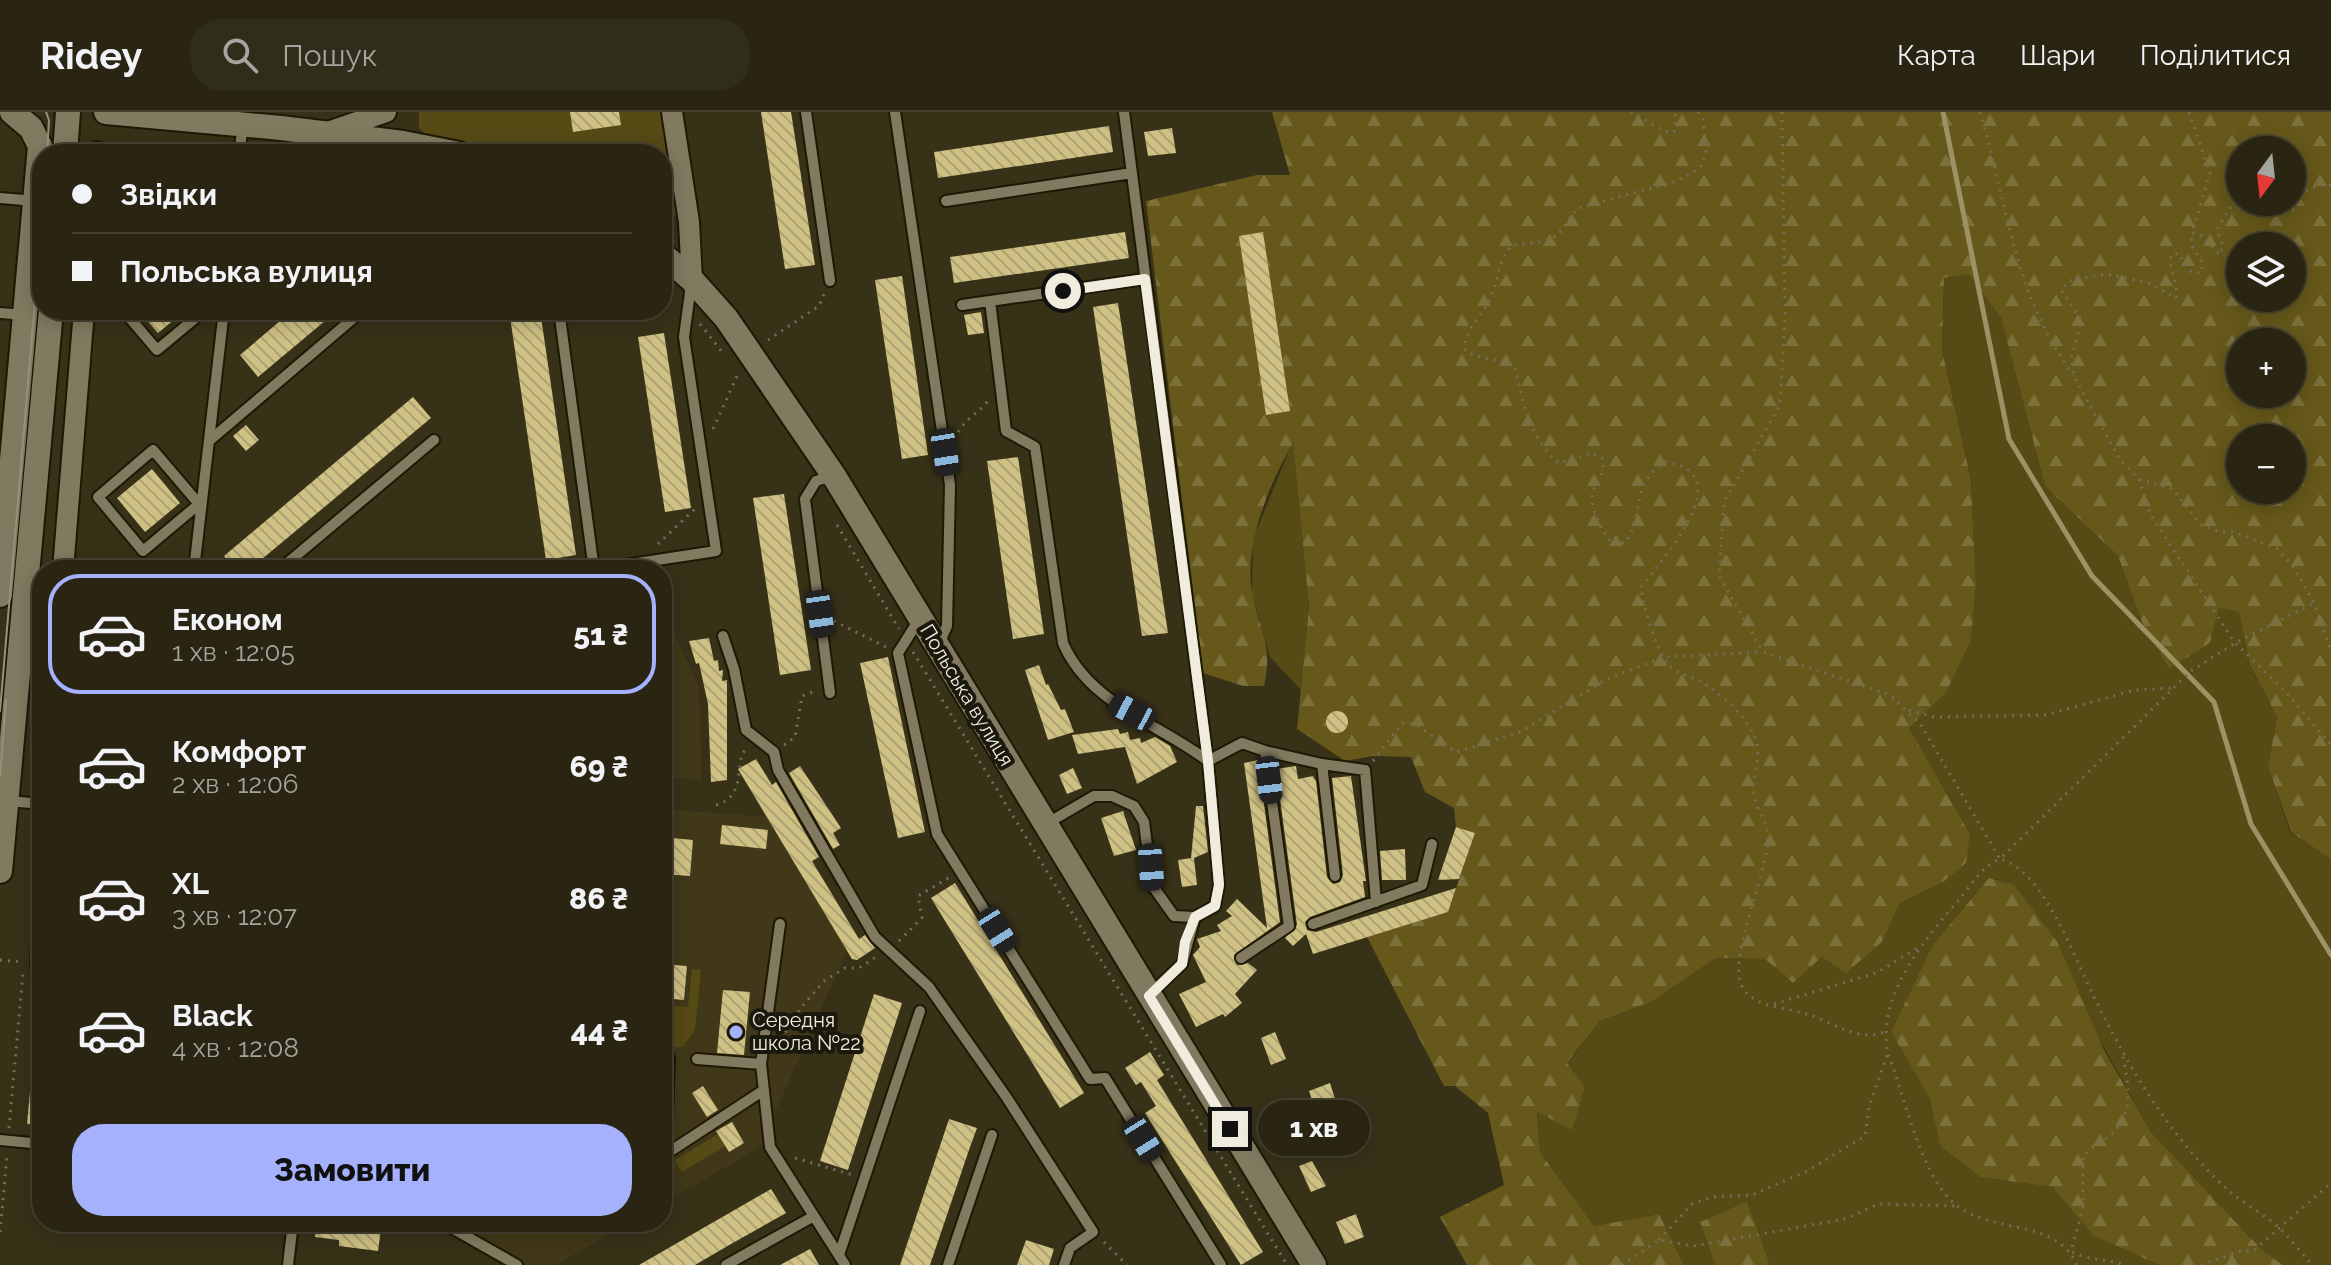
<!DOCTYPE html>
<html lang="uk">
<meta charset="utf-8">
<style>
:root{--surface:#292512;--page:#312d1b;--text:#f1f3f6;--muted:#a5a59f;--line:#454232;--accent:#a5b1fc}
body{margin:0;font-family:Raleway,sans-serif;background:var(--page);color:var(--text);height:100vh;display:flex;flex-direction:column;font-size:30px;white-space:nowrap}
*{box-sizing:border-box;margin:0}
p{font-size:26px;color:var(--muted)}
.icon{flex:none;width:44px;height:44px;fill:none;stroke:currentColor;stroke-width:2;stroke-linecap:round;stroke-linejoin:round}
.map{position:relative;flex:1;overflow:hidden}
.sheet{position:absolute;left:32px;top:448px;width:640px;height:672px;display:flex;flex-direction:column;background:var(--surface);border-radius:32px;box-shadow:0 4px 20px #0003,0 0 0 2px var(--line)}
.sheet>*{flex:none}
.guide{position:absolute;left:32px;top:32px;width:640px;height:176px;border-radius:32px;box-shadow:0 4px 20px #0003,0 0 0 2px var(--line);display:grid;align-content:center;height:176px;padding:0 40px;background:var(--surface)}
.needle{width:52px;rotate:195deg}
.controls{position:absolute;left:2226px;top:24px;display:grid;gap:16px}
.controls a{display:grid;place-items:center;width:80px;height:80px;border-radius:50%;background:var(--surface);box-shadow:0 4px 20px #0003,0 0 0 2px var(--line);font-size:40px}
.end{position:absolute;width:36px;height:36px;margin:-18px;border:10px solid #f0ecde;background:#111;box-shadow:0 0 0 4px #111}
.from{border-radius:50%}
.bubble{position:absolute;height:56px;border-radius:28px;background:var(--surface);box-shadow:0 4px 20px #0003,0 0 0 2px var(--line);font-size:26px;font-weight:800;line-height:56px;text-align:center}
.car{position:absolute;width:24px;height:48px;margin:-24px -12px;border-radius:10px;box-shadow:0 0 6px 2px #0007;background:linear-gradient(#222 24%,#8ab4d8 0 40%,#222 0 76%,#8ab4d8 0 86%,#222 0)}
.guide b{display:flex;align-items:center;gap:28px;height:76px;font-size:30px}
.guide b+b{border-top:2px solid var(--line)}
.guide i{width:20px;height:20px;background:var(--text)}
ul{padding:14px 0 0;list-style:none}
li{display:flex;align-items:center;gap:24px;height:120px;margin:0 16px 12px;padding:0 24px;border:4px solid transparent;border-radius:32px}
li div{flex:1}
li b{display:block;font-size:30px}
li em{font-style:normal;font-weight:800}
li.active{border-color:var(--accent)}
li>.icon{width:72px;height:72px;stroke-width:1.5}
.cta{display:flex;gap:16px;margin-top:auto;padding:16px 40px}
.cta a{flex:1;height:92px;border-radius:32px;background:var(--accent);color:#111;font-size:32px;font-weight:800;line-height:92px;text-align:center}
header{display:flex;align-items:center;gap:48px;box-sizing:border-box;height:112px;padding:0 40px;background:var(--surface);border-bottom:2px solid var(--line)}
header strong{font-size:38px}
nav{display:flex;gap:44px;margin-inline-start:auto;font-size:28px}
.search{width:560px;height:72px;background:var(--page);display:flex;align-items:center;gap:20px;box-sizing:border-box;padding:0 28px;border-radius:32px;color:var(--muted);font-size:30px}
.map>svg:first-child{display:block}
.built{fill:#403818}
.green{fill:#564a15}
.forest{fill:url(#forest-firs);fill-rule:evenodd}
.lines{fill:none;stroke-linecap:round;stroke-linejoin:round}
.stream{stroke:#9d9264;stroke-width:5}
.building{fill:url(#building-back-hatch)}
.lane-casing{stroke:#1e1902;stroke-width:14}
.street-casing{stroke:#1e1902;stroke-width:24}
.secondary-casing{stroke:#1e1902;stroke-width:28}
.path{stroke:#736e59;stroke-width:3;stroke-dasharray:2 6;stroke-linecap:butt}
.lane{stroke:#817a60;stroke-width:10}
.street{stroke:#817a60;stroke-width:20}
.secondary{stroke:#817a60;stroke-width:24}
.tram{stroke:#96917d;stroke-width:2}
.route{stroke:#f0ecde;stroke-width:10}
.poi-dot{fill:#a5b1fc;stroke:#1b190e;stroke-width:3}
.labels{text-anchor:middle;stroke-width:8;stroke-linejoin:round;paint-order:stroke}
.street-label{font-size:20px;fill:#f0ecde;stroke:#1b190e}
.poi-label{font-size:20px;fill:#f0ecde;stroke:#1b190e;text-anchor:start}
</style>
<header>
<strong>Ridey</strong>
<div class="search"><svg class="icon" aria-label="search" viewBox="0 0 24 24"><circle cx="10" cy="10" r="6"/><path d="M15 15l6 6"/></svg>Пошук</div>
<nav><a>Карта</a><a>Шари</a><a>Поділитися</a></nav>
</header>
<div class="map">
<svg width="2331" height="1153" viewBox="0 0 2331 1153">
<defs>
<pattern id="forest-firs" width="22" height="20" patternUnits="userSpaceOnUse" patternTransform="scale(2)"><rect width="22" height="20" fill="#66581a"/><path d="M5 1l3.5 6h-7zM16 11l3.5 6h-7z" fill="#7c703b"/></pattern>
<pattern id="building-back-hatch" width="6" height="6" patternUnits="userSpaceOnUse" patternTransform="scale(2)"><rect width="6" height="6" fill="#cfc083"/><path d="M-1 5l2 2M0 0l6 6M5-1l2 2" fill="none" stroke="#ada273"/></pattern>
</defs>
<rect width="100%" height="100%" fill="#373118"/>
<path class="built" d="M662 495 699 575 702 668 662 665Z
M662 697 767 705 847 839 759 1036 662 1092Z
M453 1110H631L556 1153H527Z"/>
<path class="green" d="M419 0H663L677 101 662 118V42H498L426 23 419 16Z
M1969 162 2001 206 2045 374 2118 444 2142 510 2169 557 2210 531 2219 496 2239 500 2250 554 2277 605 2268 655 2290 720 2331 748V1153H2283L2262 1138 2151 1020 2013 772 1990 766 1932 834 1891 920 1930 987 1940 1034 1980 1065 2052 1075 2094 1124 2159 1153H1770L1747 1089 1700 1110 1715 1153H1684L1659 1102 1594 1114 1540 1040 1537 1000 1572 1017 1567 952 1600 909 1651 890 1716 846 1765 847 1793 871 1822 845 1882 830 1900 791 1943 770 1970 722 1909 616 1946 581 1971 529 1976 474 1971 368 1942 238 1944 166Z
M1293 329 1309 495 1301 578 1270 545 1252 481 1253 427Z
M692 857 701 858 695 918 683 935 662 936V893L688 895Z
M718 1022 725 1034 682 1060 675 1048Z"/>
<path class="forest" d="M1272 0H2331V748L2291 720 2268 655 2277 605 2250 553 2239 500 2219 496 2210 531 2169 557 2142 510 2118 444 2045 374 2001 206 1969 162 1944 166 1942 238 1971 368 1976 474 1971 529 1946 581 1909 616 1970 722 1966 751 1943 770 1900 791 1882 830 1846 861 1822 845 1793 871 1765 847 1716 846 1651 890 1600 909 1567 951 1585 975 1572 1018 1537 1000 1540 1040 1594 1114 1659 1102 1684 1153H1467L1440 1105 1504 1073 1488 1001 1455 974H1444L1367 825 1448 800 1475 721 1456 715 1454 696 1425 680 1411 645 1373 644 1345 649 1297 617 1309 495 1293 331C1269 372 1242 436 1253 484 1261 523 1273 532 1264 574H1243L1203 561 1146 89 1257 63H1290ZM2240 38H2292V90H2240ZM2240 134H2292V186H2240ZM2240 230H2292V282H2240ZM2240 326H2292V378H2240Z
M1989 766 2013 772 2058 831 2104 938 2151 1020 2262 1138 2283 1153H2159L2094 1124 2052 1075 1980 1065 1940 1034 1930 987 1891 920 1932 834Z
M1747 1089 1770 1153H1715L1700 1110Z"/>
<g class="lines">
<path class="stream" d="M1943 0 2009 327 2092 464 2214 590 2251 712 2331 843"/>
</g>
<path class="building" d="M570 0H619L621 13 573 20Z
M761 0H791L815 153 785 157Z
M1109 14 1113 40 938 66 934 40Z
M1172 16 1176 41 1148 44 1144 20Z
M1125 120 1129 146 954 171 950 145Z
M1263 120 1290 299 1266 303 1239 124Z
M902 164 928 343 902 347 875 168Z
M1118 191 1168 521 1142 524 1093 195Z
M138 198H186L158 221Z
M293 198H338L258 265 240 243Z
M509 198H540L576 443 546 448Z
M981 200 984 221 968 223 964 203Z
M664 221 691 396 665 400 638 225Z
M413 285 431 306 249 458H236L224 444Z
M246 313 259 328 246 339 233 324Z
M1018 345 1044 522 1013 527 987 349Z
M152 357 180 391 145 420 117 386Z
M784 382 811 558 780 563 753 386Z
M709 526 714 549 718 548 719 559 723 558 722 569 727 568V668L711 670 708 592 699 551 696 552 689 529Z
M888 545 925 720 898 726 860 551Z
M1039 553 1046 573 1048 572 1061 598 1065 597 1074 620 1048 628 1025 558Z
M1326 610a11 11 0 1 1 22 0a11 11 0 1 1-22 0Z
M1118 617 1120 622 1128 620 1130 628 1140 626 1141 631 1155 625 1170 634 1177 650 1137 672 1125 635 1078 642 1072 623Z
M756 647 772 673 776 670 819 745 812 749 859 827 865 823 875 836 857 848 852 847 738 657Z
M1258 648 1280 810 1234 843 1237 853 1248 851 1257 858 1235 882 1242 891 1225 905 1223 902 1196 915 1179 882 1206 870 1193 843 1200 835 1197 827 1221 819 1217 813 1232 804 1226 799 1237 787 1267 816 1244 651Z
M800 654 841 716 833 721 840 733 833 737 789 661Z
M1296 654 1298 667 1313 664 1316 669 1327 765 1333 772 1340 770 1343 763 1332 666 1351 664 1366 769H1363L1365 785 1310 805 1305 810 1307 818 1316 820 1456 776 1448 800 1313 842 1306 822 1293 834 1285 826 1297 813 1276 657Z
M1073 656 1082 676 1067 682 1059 663Z
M1196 694H1203L1208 740 1194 746 1197 773 1182 775 1178 748 1191 746Z
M1123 699 1136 738 1114 744 1101 706Z
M722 713 768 718 766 737 720 732Z
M1456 715 1475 721 1459 767 1438 768Z
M662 725 693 728 690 764 662 762Z
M1405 737 1406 768H1382L1380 739Z
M955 771 1084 981 1060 996 931 786Z
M662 852 687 854 684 888 662 886Z
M723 878 750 880 744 943 717 941Z
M874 882 902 891 848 1058 820 1049Z
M1275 920 1286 947 1271 953 1261 926Z
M1150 940 1164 963 1157 968 1263 1140 1241 1153 1145 1001 1156 994 1141 970 1136 973 1125 956Z
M32 958 42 959V1013L27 1012Z
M1330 971 1336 990 1315 997 1309 979Z
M703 974 718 998 707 1005 692 981Z
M949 1007 977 1016 970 1035 930 1153H900Z
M732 1010 744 1031 729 1040 716 1019Z
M1312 1049 1326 1074 1311 1080 1299 1054Z
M771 1077 786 1101 731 1132 695 1153H639Z
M1356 1102 1364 1125 1345 1132 1336 1110Z
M317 1110H382L378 1139 339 1134V1128L315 1125Z
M1026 1128 1054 1137 1049 1153H1017Z
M810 1137 819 1153H780Z"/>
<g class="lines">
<defs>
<path id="lane" d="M806 0 830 169
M895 0 950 373 947 514 939 532
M1124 0 1208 649
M239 42 243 13
M0 86 36 89
M946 89 1132 61
M990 189 1006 319 1035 335 1063 531C1089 592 1158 611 1208 649
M962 193 1145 167
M123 198 157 238 205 198
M559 198 594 458
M0 201 25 203
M209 329 363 198
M153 338 199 392 143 439 98 385Z
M194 458 224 198
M279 458 434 328
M592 458 716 439 684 225 691 173
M920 506 898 541 937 722 1090 967 1105 966 1221 1153
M723 524 734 557 746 618 774 640 778 658 875 825 929 875 1007 986 1093 1120 1070 1136 1064 1153
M830 581 805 387 816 369 832 364
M1265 639 1322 652 1335 764
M1322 652 1365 658 1376 790
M8 689 42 692
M1046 712 1094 684H1112L1134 694 1144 710 1152 773 1174 804 1195 805 1215 794 1219 773 1208 649 1242 631 1265 639 1289 814 1241 846
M780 812 761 952 770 1035 845 1153
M1313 812 1422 773 1432 732
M36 852 42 738
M1150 882 1182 852 1195 805
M669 945 666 1042 764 978
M697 947 761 952
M0 1028 42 1032
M441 1110 517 1153
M839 1143 920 899
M288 1153 293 1110
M726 1153 814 1104
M948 1153 992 1023"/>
<path id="street" d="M672 0 689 110 692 168
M325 21 386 0
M97 42V40
M63 458 84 198"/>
<path id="secondary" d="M106 0 281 16 403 31 459 42
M65 42 68 0
M662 142 692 168 726 206 834 364 1314 1153
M0 483 40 34 31 16 12 0
M0 759 51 198"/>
</defs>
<use href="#lane" class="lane-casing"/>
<use href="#street" class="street-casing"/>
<use href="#secondary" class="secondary-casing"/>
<path class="path" d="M1631 0 1664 19 1674 20 1676 0
M1698 0 1703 7 1706 41 1700 56 1677 69 1582 95C1569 102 1570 108 1561 119 1549 134 1527 129 1511 134 1498 150 1498 169 1490 187 1481 206 1466 215 1464 237 1479 249 1497 245 1515 254 1522 290 1530 327 1559 351L1592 341 1602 346C1605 360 1601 363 1595 374 1585 392 1603 420 1613 433L1626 430C1646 399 1629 373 1665 350 1742 360 1662 448 1641 475 1643 494 1657 541 1670 555 1676 561 1690 564 1698 568 1719 580 1743 600 1754 623 1764 644 1751 661 1754 683 1757 698 1769 712 1768 729 1766 765 1726 851 1743 876 1755 896 1790 896 1810 903 1834 911 1859 930 1884 920
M1782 0 1785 203 1780 293 1724 390 1719 464 1763 540 1890 583 1921 613 2000 747 2191 559 2235 531 2314 491
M1980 0C2008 95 2013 180 2073 263
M2189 0 2210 61 2192 121
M252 37 296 41
M2331 73C2310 73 2303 78 2295 97 2259 110 2259 91 2230 96L2217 117 2223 134 2220 143 2200 123 2192 121 2191 133 2203 151 2201 161 2191 160 2178 141 2171 143C2168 159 2179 170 2176 186L2149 171 2106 162 2069 169 2061 178 2082 209 2071 246 2075 266 2120 348 2139 367 2173 377 2200 412 2219 420H2235L2277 437 2292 453 2314 491 2331 539
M700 212 722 240
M768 228 819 194 825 180
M713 317 738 262
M958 320C966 307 978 301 988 289
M2139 367 2150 402 2235 531 2285 579 2331 633
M837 413 899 517
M658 432 696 396
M256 452 261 458
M834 509 888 536
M913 540 1287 1153
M1909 598 1934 605 2045 603 2135 578 2173 576
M784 633 795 625 802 584 815 579
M1373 649 1402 611 1415 612 1456 640 1520 620 1607 567 1665 545 1762 540
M716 693C742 685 737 664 742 641L748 637
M899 829 922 806 918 784 950 765
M0 848 22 850
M1774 892 1876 861 1918 836
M777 934 799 898 824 869 845 856H859L876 845
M2123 945C2129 973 2134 1006 2108 1025 2098 1032 2091 1035 2083 1045V1096L2071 1139C2087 1149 2106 1146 2124 1153
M9 1016 23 861
M795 1046 853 1063
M0 1120 7 1044
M1659 1128 1692 1092 1711 1085 1752 1083 1807 1059 1865 1024 1869 995 1888 941
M1104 1130 1127 1153
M1622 1153 1659 1128 1693 1134 1845 1107 1879 1092 1956 1094
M2077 1153C2056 1105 1991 1123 1955 1092 1920 1063 1905 985 1888 941 1876 882 1926 827 1961 785 1973 771 1982 754 2000 747 2045 758 2077 853 2097 891 2130 957 2170 1025 2226 1076 2241 1090 2260 1100 2275 1112 2289 1124 2300 1140 2312 1153
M2201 1153 2241 1139H2253L2331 1071"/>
<use href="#lane" class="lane"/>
<use href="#street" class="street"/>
<use href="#secondary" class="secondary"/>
<path class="tram" d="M46 0 49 8 47 42
M0 599 42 107
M0 664 6 588"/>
</g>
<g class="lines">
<path class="route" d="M1063 179 1145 167 1208 649 1219 773 1215 794 1195 805 1185 830 1182 852 1149 884 1230 1017"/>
</g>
<circle class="poi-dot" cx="736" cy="920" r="8"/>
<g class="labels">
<g class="street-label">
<text transform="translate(967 583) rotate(59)" y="7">Польська вулиця</text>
</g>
<g class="poi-label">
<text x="752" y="915">Середня<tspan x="752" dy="23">школа №22</tspan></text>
</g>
</g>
</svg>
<div class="controls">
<a><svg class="needle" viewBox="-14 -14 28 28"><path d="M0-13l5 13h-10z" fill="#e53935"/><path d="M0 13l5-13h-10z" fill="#a5a59f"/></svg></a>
<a><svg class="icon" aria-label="layers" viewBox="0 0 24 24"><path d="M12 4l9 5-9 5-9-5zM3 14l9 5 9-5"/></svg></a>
<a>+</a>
<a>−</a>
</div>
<i class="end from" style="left:1063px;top:179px"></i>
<i class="end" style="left:1230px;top:1017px"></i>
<div class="bubble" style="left:1258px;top:988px;width:112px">1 хв</div>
<i class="car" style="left:945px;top:340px;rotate:171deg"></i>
<i class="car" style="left:820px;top:502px;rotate:172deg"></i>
<i class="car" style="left:1132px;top:600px;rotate:298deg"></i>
<i class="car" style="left:1269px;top:668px;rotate:173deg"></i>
<i class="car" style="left:1151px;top:755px;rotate:176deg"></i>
<i class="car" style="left:997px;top:818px;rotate:148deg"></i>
<i class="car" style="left:1143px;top:1027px;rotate:148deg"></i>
<div class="guide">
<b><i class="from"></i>Звідки</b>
<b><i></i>Польська вулиця</b>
</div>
<section class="sheet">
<ul>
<li class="active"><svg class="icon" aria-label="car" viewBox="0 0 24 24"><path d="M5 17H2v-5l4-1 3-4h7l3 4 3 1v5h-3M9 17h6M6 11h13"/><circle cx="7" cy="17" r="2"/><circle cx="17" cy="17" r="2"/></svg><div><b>Економ</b><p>1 хв · 12:05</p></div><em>51 ₴</em></li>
<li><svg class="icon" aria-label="car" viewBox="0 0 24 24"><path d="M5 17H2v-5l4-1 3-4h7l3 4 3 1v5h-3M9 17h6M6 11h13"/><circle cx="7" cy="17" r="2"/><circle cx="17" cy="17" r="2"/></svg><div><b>Комфорт</b><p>2 хв · 12:06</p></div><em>69 ₴</em></li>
<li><svg class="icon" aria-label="car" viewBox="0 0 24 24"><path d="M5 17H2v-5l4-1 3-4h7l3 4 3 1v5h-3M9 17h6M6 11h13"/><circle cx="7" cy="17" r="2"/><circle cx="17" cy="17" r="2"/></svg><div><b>XL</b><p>3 хв · 12:07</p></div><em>86 ₴</em></li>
<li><svg class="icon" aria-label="car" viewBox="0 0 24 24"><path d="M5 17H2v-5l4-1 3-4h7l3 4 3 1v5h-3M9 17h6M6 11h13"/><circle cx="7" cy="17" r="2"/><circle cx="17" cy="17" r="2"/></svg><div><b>Black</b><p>4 хв · 12:08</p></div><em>44 ₴</em></li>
</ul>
<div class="cta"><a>Замовити</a></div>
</section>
</div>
